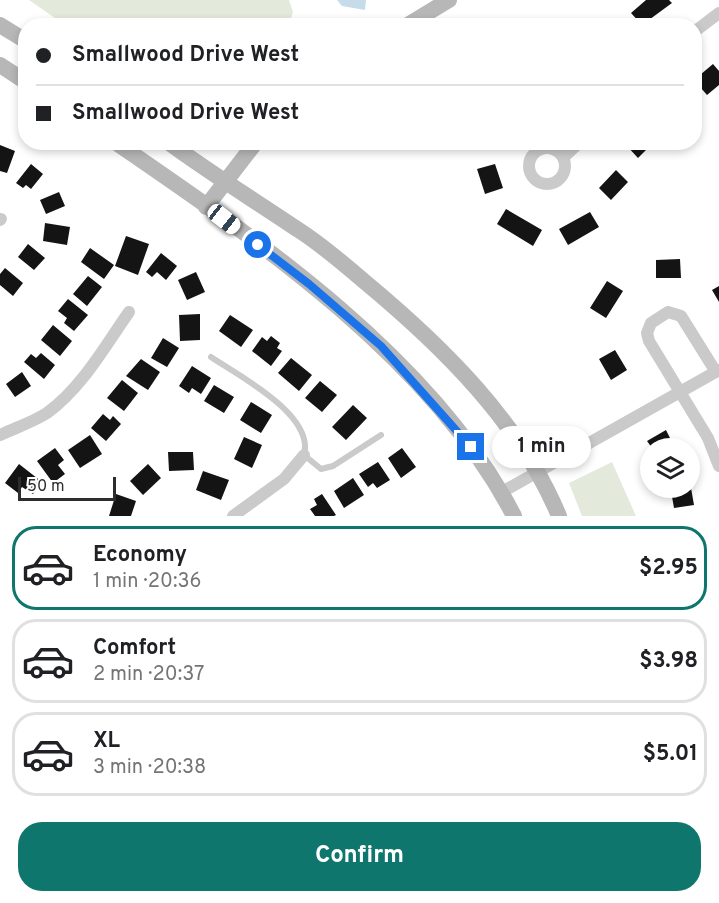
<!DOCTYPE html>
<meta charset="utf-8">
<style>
:root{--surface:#fff;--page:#f6f6f6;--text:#202124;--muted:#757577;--line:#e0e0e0;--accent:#0f766e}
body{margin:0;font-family:Overpass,sans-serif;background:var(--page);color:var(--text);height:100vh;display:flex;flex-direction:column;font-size:22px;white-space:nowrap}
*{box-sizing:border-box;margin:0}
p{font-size:20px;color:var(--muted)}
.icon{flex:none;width:33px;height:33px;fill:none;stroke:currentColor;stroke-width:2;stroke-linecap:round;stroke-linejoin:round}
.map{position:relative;height:516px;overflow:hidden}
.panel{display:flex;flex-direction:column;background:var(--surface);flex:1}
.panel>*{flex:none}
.hud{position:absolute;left:18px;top:18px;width:684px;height:132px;border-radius:24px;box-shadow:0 3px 9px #0003;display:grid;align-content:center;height:132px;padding:0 18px;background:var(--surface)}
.fabs{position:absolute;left:640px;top:438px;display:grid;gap:12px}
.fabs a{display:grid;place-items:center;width:60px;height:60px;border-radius:50%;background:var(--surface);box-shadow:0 3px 9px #0003;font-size:30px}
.scale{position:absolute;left:18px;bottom:15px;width:98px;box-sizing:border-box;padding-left:6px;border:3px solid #2d2d2d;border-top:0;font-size:16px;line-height:21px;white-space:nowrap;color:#2d2d2d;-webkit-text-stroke:4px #fff;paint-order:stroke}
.end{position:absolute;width:27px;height:27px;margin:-14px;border:8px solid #1a73e8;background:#fff;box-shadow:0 0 0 3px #fff}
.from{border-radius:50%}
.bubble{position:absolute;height:42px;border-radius:21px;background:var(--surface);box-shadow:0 3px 9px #0003;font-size:20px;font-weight:700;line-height:42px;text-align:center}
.car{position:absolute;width:18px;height:36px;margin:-18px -9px;border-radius:8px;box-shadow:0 0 4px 2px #0007;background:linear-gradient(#fff 24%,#345 0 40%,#fff 0 76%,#345 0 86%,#fff 0)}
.hud b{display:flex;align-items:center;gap:21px;height:57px;font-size:22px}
.hud b+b{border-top:2px solid var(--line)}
.hud i{width:15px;height:15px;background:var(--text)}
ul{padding:10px 0 0;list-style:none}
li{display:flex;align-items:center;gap:18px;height:84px;margin:0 12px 9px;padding:0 6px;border:3px solid var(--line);border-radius:24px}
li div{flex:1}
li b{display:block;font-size:22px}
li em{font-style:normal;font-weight:700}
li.active{border-color:var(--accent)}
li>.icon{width:54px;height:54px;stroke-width:1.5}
.primary-button{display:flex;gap:12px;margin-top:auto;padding:12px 18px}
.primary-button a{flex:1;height:69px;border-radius:24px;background:var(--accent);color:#fff;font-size:24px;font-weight:700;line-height:69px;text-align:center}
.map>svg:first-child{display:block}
.green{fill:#e3eadb}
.water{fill:#c7dcea}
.building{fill:#141414}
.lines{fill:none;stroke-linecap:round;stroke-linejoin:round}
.lane{stroke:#cacaca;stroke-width:6}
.street{stroke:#cacaca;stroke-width:12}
.secondary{stroke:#b7b7b7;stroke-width:16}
.route{stroke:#1a73e8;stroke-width:8}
</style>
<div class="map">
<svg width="719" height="516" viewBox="0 0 719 516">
<rect width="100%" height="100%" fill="#fff"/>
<path class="green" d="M29 0H289L293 12 289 25H65Z
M612 462 636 516H582L569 483Z"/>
<path class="water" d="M337 0H366L365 10 342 6Z"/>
<path class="building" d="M646 0H669L672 3 642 25 631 13Z
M713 64 719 71V85L707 95 694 80Z
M629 142H654L638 158 626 145Z
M0 145 15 151 7 173 0 171Z
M31 164 43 174 31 189 26 185 23 188 16 183Z
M495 164 503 188 485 194 477 169Z
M616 170 628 182 611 200 599 188Z
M59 192 65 206 46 214 40 200Z
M506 209 542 230 533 246 497 224Z
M590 212 599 227 568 245 559 229Z
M45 223 70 227 67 245 43 241Z
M126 236 149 244 138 275 115 266Z
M28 244 45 258 34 270 18 257Z
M90 248 114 265 104 279 81 262Z
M161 253 177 266 166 280 157 272 152 277 146 272Z
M680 259 681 278H656V260Z
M5 268 23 283 13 296 0 285V274Z
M196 272 205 292 187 300 178 280Z
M88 276 102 287 87 306 73 294Z
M607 281 623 291 606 318 590 308Z
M719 286V302L712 290Z
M68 299 88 315 74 331 64 323 67 318 58 311Z
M200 314V340L180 341 179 315Z
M230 315 253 330 241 347 219 331Z
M53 325 72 341 60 356 41 340Z
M271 336 280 343 277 348 282 351 271 366 252 351 262 337 267 341Z
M163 338 179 348 167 367 151 358Z
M615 350 627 370 611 380 599 359Z
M41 353 55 365 44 379 24 362 31 354 36 358Z
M291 358 312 375 299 391 278 373Z
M141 359 160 372 148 390 126 376Z
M192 366 211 378 201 394 192 388 189 393 179 386Z
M22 372 31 386 15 397 6 384Z
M122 380 138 393 124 411 107 398Z
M320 381 337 395 322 412 305 398Z
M214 385 234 397 224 413 204 401Z
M251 402 272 415 261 433 240 420Z
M353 405 367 418 346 440 332 427Z
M103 414 110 420 113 416 121 424 106 441 91 428Z
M666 430 674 446 669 448H652L647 441Z
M90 435 102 454 80 468 68 450Z
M244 437 262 445 252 468 234 459Z
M55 448 64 460 58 465 65 474 53 483 37 461Z
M402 448 416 467 401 478 388 458Z
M168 452H193L194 470 169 471Z
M378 462 390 480 377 488 373 483 368 487 359 474Z
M693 462 698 474 690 477V463Z
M19 464 42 482 33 494 22 487 18 493 5 483Z
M148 464 161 478 143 495 130 481Z
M203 471 229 480 221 500 196 490Z
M353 478 364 495 344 508 334 491Z
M691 488 694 505 674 508 671 491Z
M116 494 136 501 131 516H109Z
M322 494 336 515 334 516H315L310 509 317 505 314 499Z"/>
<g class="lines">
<path class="lane" d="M211 357C239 376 315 415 304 455L321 469 333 466 381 435"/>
<path class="street" d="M694 32 719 13
M529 166a18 18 0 1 1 36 0a18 18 0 1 1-36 0Z
M563 158 580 142
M0 220 1 219
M716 372 681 316 668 312 651 323 647 333 649 341 708 438 719 466
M0 435C15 428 33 422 47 413 81 389 105 346 129 312
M502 492 719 370
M233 516 284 479 304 455"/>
<path class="secondary" d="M0 25 26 41
M406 26 449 0
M0 65 26 82
M115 142C258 240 433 359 514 516
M168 142C210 173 254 200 297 229 321 244 344 264 365 282 442 346 520 422 559 516
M206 207 256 142"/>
</g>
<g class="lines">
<path class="route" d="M258 245 309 284 381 346 471 447"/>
</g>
</svg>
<div class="fabs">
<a><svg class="icon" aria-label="layers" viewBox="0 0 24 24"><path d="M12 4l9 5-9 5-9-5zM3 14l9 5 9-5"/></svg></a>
</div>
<div class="scale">50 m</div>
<i class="end from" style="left:258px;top:245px"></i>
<i class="end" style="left:471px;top:447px"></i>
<div class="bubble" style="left:492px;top:426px;width:99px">1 min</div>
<i class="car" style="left:224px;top:219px;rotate:128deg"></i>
<div class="hud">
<b><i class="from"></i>Smallwood Drive West</b>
<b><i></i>Smallwood Drive West</b>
</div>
</div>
<section class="panel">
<ul>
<li class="active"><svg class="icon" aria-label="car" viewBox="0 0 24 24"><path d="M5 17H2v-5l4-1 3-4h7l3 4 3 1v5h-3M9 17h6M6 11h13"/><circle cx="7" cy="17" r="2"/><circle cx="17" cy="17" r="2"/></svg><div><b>Economy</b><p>1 min · 20:36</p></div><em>$2.95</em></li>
<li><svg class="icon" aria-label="car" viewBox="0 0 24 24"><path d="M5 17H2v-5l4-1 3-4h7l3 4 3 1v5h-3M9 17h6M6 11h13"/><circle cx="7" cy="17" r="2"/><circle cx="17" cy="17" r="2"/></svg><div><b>Comfort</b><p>2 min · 20:37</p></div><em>$3.98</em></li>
<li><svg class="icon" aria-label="car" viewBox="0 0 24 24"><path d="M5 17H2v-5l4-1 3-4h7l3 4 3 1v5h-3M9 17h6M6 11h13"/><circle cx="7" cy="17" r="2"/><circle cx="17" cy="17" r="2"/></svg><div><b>XL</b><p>3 min · 20:38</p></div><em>$5.01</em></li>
</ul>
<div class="primary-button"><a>Confirm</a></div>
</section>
